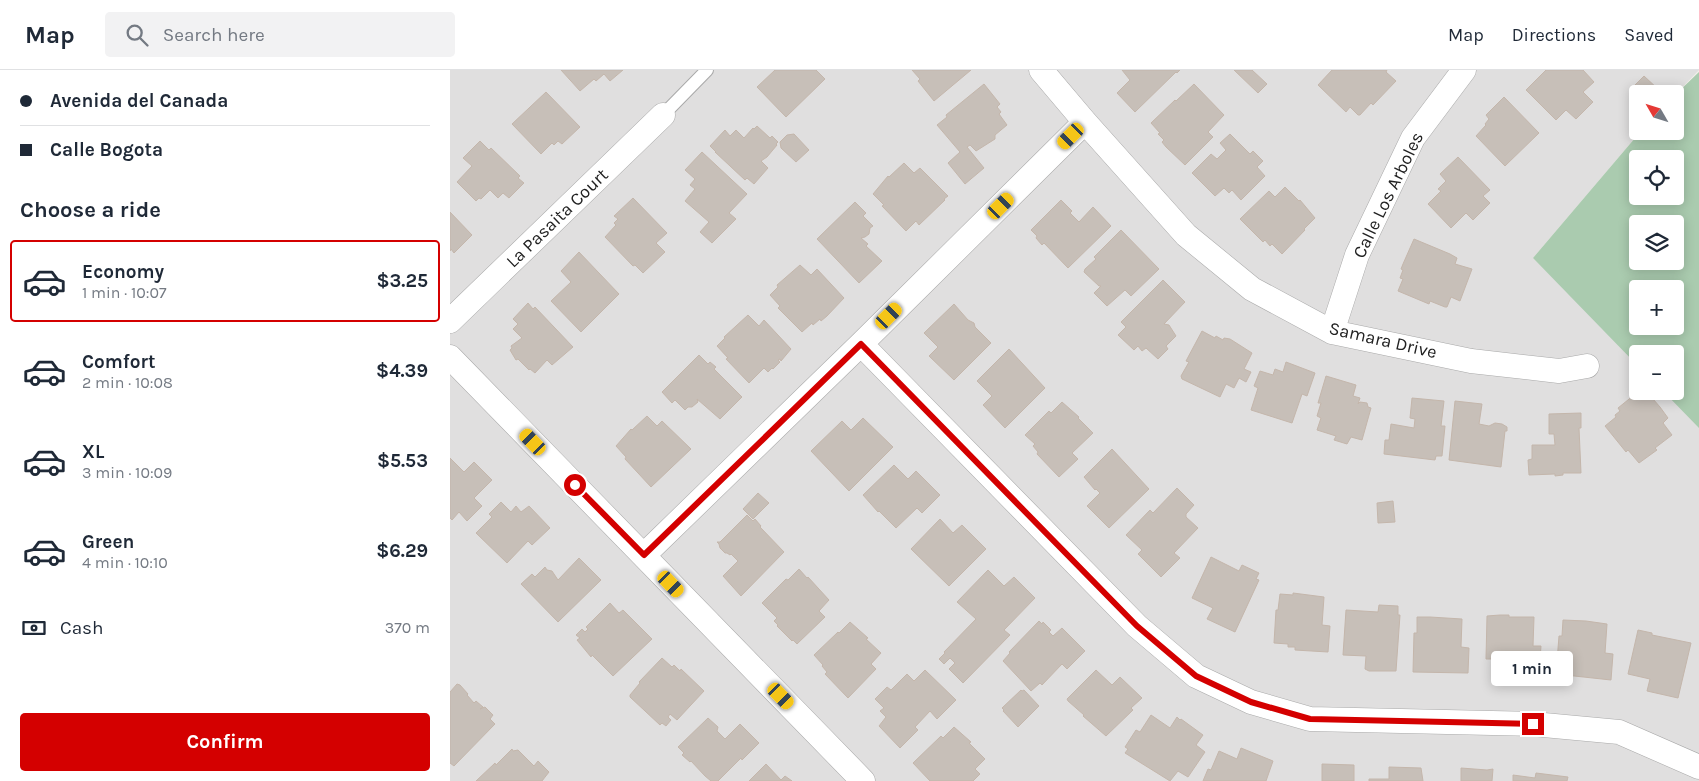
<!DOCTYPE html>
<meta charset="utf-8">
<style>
:root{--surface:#fff;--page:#f2f2f3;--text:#1f2937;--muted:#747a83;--line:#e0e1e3;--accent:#d40000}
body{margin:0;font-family:Karla,sans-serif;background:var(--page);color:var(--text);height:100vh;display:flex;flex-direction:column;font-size:19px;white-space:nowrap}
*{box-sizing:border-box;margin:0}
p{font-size:16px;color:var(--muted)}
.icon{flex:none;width:28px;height:28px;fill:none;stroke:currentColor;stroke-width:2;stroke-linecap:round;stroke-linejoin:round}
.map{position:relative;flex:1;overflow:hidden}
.side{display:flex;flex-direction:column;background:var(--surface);width:450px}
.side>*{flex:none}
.top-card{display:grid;align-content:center;height:110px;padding:0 20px;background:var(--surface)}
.needle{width:32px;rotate:309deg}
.controls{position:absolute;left:1179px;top:15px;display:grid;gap:10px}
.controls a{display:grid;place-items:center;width:55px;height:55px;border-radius:5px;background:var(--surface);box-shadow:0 2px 12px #0003;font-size:25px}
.end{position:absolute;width:22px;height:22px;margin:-11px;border:6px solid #d40000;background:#fff;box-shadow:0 0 0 2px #fff}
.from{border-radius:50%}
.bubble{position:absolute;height:35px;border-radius:5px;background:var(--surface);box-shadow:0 2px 12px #0003;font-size:16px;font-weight:700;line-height:35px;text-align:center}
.car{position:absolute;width:15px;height:30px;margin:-15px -8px;border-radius:6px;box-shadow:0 0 4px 1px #0007;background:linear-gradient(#f5c518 24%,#345 0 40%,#f5c518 0 76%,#345 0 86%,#f5c518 0)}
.top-card b{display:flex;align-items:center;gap:18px;height:48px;font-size:19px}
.top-card b+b{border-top:1px solid var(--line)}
.top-card i{width:12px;height:12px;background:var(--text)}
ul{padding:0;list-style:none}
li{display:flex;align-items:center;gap:15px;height:82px;margin:0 10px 8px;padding:0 10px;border:2px solid transparent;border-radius:5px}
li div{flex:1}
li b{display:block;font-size:19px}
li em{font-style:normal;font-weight:700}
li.on{border-color:var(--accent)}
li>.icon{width:45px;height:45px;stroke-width:1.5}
h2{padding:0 20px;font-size:22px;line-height:60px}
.pay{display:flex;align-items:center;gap:12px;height:55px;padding:0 20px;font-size:19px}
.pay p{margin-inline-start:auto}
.primary-button{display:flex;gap:10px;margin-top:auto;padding:10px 20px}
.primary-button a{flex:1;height:58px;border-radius:5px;background:var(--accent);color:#fff;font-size:20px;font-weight:700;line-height:58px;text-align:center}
header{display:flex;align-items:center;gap:30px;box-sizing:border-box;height:70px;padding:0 25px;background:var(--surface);border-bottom:1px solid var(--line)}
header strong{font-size:24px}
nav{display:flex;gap:28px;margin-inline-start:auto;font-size:18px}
.search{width:350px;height:45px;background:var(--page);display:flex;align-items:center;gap:12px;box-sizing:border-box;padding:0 18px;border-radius:5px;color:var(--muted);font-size:19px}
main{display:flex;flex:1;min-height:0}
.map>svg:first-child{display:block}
.residential{fill:#e0dfdf}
.cemetery{fill:#aacbaf;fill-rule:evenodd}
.building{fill:#c7bfb8;stroke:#c4b6ab}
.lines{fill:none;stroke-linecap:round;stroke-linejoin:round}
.lane-casing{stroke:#a9a9a9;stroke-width:14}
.street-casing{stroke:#a9a9a9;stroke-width:25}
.lane{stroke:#fff;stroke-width:12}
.street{stroke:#fff;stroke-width:24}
.route{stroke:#d40000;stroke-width:6}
.labels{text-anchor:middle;stroke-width:4.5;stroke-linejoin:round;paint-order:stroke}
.street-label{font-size:18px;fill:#222;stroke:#fff}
</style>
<header>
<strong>Map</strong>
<div class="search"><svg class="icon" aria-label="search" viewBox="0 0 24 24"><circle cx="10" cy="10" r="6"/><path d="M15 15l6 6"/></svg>Search here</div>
<nav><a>Map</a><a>Directions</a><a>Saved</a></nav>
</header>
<main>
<section class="side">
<div class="top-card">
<b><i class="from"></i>Avenida del Canada</b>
<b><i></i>Calle Bogota</b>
</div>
<h2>Choose a ride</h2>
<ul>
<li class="on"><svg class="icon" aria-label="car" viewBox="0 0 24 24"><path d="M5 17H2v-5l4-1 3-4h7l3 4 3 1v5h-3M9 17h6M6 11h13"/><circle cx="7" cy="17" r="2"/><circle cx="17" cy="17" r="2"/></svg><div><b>Economy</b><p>1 min · 10:07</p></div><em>$3.25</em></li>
<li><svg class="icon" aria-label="car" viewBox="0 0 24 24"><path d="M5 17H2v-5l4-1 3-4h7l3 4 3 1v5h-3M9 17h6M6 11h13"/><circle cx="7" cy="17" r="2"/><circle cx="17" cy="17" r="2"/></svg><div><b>Comfort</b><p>2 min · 10:08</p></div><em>$4.39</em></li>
<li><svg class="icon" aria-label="car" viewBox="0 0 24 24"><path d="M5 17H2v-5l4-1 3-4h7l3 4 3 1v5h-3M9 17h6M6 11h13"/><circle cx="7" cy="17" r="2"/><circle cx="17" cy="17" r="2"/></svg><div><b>XL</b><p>3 min · 10:09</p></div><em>$5.53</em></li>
<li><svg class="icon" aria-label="car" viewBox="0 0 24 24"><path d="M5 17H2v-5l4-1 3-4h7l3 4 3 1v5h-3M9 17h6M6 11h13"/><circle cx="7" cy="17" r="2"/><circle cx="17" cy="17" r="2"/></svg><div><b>Green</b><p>4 min · 10:10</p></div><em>$6.29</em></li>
</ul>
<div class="pay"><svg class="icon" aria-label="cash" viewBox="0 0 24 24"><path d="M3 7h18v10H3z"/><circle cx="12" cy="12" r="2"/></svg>Cash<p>370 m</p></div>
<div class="primary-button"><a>Confirm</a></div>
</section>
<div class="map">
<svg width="1249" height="711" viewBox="0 0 1249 711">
<rect width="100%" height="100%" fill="#f2efe9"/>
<path class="residential" d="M0 0H1249L1225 25V24H1188V61H1191L1083 188 1187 293 1188 321H1216L1249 355V711H0Z"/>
<path class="cemetery" d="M1249 2V358L1213 321H1225V284H1188L1187 295 1083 188 1191 61H1225V25ZM1188 89H1225V126H1188ZM1188 154H1225V191H1188ZM1188 219H1225V256H1188Z"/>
<path class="building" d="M111 0H173L160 11 154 4 146 11 144 9 130 21Z
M325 0H366L375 9 336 47 307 17Z
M462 0H521L484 31 468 11 470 9Z
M672 0H730L727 3 726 2 685 42 667 23 680 10Z
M784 0H802L817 14 808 23Z
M882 0H937L936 2 946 11 923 35 921 33 910 45H908L900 37 896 42 868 15Z
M1096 0H1133L1144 12 1133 22 1143 32 1126 49 1116 40 1106 50 1076 20Z
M1194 6 1209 20 1206 24H1188V29L1179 21Z
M534 14 550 34 547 37 551 42 549 44 557 55 545 65V69L526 81 520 75 517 77 534 98 515 114 498 93 510 82 487 55 497 47 496 45Z
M744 14 774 45 758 62 763 67 735 95 716 77 712 72 714 70 708 64 710 63 701 53 725 30 726 31Z
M96 22 130 57 112 74 108 71 104 75 102 73 91 84 62 54Z
M1054 27 1089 63 1055 96 1026 66 1036 55 1035 54 1039 49 1036 45Z
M307 56 320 68 322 66 328 72 326 74 327 75 317 87 311 91 318 98 304 114 297 108 295 110 265 82H266L260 76 275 60 280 66 286 60 294 68 303 58 304 59Z
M344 64 359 80 346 92 331 78 330 72 337 65Z
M780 64 800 84 803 81 813 91 807 97 815 106 791 130 782 120 779 123 774 118 765 126 742 103 761 84 767 89 776 80 770 73Z
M30 71 39 80 41 78 70 106 68 108 74 113 59 128 53 123 48 128 40 120 31 129 29 128 26 131 7 112 22 96 13 88Z
M252 82 297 124 279 143 286 149 262 173 250 162 259 152 235 131 245 119 240 115 245 109 235 100Z
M1008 87 1040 120 1033 126 1040 133 1023 150 1016 143 1001 158 978 134 991 121 988 119 996 111 990 104Z
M454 93 464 103 470 98 498 126 494 129 495 130 469 155 466 151 456 161 432 136 434 135 423 124 438 106 439 107Z
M835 117 849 131 850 130 865 148 854 159 855 160 832 184 822 174 820 176 815 170 813 172 790 149 819 121 825 127Z
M183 128 217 163 206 173 215 182 193 203 185 195 183 196 155 167 166 155 164 153 168 149 164 146Z
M611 130 622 141 620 143 629 152 643 137 661 156 618 198 594 173 592 175 586 168 587 166 581 160Z
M405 132 416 143 413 146 423 156 420 158 419 164 415 167 411 168 418 174 416 176 432 191 409 213 367 169Z
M0 142 22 165 4 183 1 179 0 181Z
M671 160 709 199 681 226 675 220 657 236 644 223 651 216H649L634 202 635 199 646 189 644 187Z
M964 169 1000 184 1007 188 1005 194 1022 199 1010 231 1001 227 997 237H995L980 231 979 234 948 221 953 209 950 208 953 200 951 199 953 194Z
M129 182 169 224 131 262 101 231 121 212 111 201Z
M350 195 361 205 367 199 394 228 377 246 371 251 370 249 363 255 362 253 352 262 328 238 330 236 320 225 328 217 327 215Z
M713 210 735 232 714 254 719 255 726 266 716 276 718 279 708 289 696 278 692 281 688 276 684 280 668 265 676 257 671 252Z
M78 233 83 239 85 237 123 277 102 295 97 290 85 303 80 299 79 300 68 289 66 290 60 280 62 278 61 276 72 268 63 259 68 254 63 249Z
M504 234 518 250 524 253 525 257 541 273 504 310 479 286 488 277 474 263Z
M298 245 309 256 314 250 341 279 331 291 330 289 328 290 330 292 323 299 322 298 318 302 314 298 299 313 276 289 278 288 267 276 275 268 274 267Z
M752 261 765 268 766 266 773 270 774 268 780 269 802 283 794 299 801 302 796 312 789 308 784 318 776 314 770 327 732 309 731 306 739 292 736 291Z
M559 279 595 318 555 358 533 335 542 326 527 311Z
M249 285 258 294 260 292 266 297 264 299 292 327 270 349 247 329 248 332 242 337H238L235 340 225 330 222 333 212 322Z
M836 292 865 303 857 326 852 324 842 353 801 340 808 318 804 316 810 301 823 305 825 299 833 302Z
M876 306 906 315 903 326 910 328 908 334 910 332 917 333 918 337 921 338 912 370 901 367 897 374 884 370 886 366 867 360 871 348 867 346 871 333H868Z
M1189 321H1196L1210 337 1218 348 1213 353 1222 365 1205 378 1207 380 1189 393 1178 380 1176 382 1155 356 1166 347 1165 345 1170 341 1168 338Z
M962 328 994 331 991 356H995L992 386H986L985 390 934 384 935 370H939L941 354 964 358 965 349 960 348Z
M1005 331 1032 334 1029 354 1039 356 1045 353 1052 354 1057 357V361H1055L1051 397 999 390Z
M612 332 629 347 628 348 643 363 622 383 628 389 609 407 587 384 588 382 583 376 585 374 575 365 599 341 601 343Z
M1131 343V358H1129L1131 403H1113V405L1105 406V404L1079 405 1078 390 1082 389V375H1105L1104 364H1099V344Z
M197 346 207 356 212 351 241 379 201 417 175 389 176 387 166 376 181 359 182 360Z
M413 348 443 377 399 421 361 381 392 351 401 360Z
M662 379 699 419 659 458 637 436 650 423 646 419 645 420 634 407Z
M0 388 14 402 24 392 42 410 24 428 32 436 17 451 9 442 2 450 0 448Z
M444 395 458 409 466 401 490 425 472 443 467 438 446 458 429 441 428 442 413 425Z
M727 418 744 435 736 444V447L748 458 724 483 730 488 711 507 688 484 692 480 676 465 700 440 703 443Z
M308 423 319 433 303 449 293 439Z
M943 431 945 452 928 453 927 433Z
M51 432 61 442 66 436 71 442 79 436 100 458 82 475 78 471 57 493 26 463 42 447 39 444Z
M297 445 303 451 305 449 311 456 310 457 334 482 291 526 273 506 288 491 281 484 280 485 277 483H275L270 478 269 474 267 472H270Z
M490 449 503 463 512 455 536 479 499 516 461 479Z
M761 487 789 501 792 495 809 503 806 509 809 510 785 562 757 549 763 538 742 528Z
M129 488 151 510 108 552 71 514 82 504 85 507 95 497 97 500 102 501 108 510Z
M349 499 357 508 358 507 379 530 369 541 375 547 347 574 343 570 342 571 327 556 328 555 324 551 327 548 312 533 336 509 338 510Z
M538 500 554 516 564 507 585 528 554 560 560 565 513 613 499 599 505 593 500 588 494 594 489 589 495 583 494 582 526 549 507 532Z
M843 523 874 527 872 555 880 556 878 582 845 580V577H838V574L824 573 826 540H828L830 524 843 525Z
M160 533 169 543 173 540 202 569 163 606 142 585 141 587 127 570 130 568 126 565 132 559 135 562 138 559 136 557Z
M929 535 948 536V545H950L946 601H919L915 599 916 586 893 585 896 540 928 542Z
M1050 545H1059V547H1084L1083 576H1091L1089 601H1057L1058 589H1036L1037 546Z
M967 547H980L1012 549 1011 577 1019 578 1018 603 963 602 964 563H967Z
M1113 550 1136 551 1157 554 1155 583 1163 584 1161 610 1106 604 1109 566H1112Z
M589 551 592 554 593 552 601 560 599 562 603 566 612 558 635 581 617 599 612 594 592 615 590 613 581 621 553 591 560 583 559 582Z
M400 552 418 568 416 569 431 583 421 594 426 599 398 628 375 604 377 602 372 596 373 595 364 585 388 562 389 563Z
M1188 560 1202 563V565L1241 573 1228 628 1197 621 1200 609 1178 604Z
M212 588 222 597 224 595 230 601 231 599 254 621 227 650 220 644 218 647 221 650 216 656 212 653 210 655 180 627V625L190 613 189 612Z
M475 600 506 630 487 649 480 641 465 657 468 660 450 678 429 656 436 647 430 641 434 638 425 629 437 617 441 620 457 604 464 611Z
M646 600 662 615 670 607 692 628 681 638 683 640 656 666 633 646 634 645 618 631 617 629Z
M7 614 10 615 18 624 17 625 24 633 26 631 33 637 30 639 35 637 43 645 40 649 45 654 4 696 0 693V622Z
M571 620 572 621 574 620 589 636 568 657 553 641 554 640 552 638Z
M701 645 720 658 727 647 730 650 731 649 753 665 746 675 755 682 738 707 728 701 720 711 675 683 678 679 675 677 686 660 690 662Z
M258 648 268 657 267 661 275 669 290 654 309 673 292 690 291 688 268 711H261L255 706 241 691 240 692 232 685 234 683 228 677Z
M504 657 521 672 519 673 535 689 525 699 530 704 523 711H480L463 693 491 666 493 668Z
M791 678 823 691 816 711H753L758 699 761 700 769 681 787 689Z
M62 679 63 681 68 680 84 696 88 691 99 702 92 711H26L45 693 46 695Z
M316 694 331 710 335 706 342 711H299Z
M872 694 904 695V711H872Z
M939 697 971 698 973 711H919V709H939Z
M1011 698 1037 700 1043 699 1042 711H1011Z
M1086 703 1118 707 1117 711H1063V705L1085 708Z"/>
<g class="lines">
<defs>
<path id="lane" d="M213 45 257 0"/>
<path id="street" d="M591 0 635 52 736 165 802 219 882 262 1021 291 1109 301 1137 296
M0 251 213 45
M882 262 907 185 963 68 1014 0
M411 274 687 556 746 606 801 632 860 649 1083 654 1169 662 1249 697
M0 287 413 711
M194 485 411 274 635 52"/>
</defs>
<use href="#lane" class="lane-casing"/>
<use href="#street" class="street-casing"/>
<use href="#lane" class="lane"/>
<use href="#street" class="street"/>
</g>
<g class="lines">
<path class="route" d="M125 415 194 485 411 274 687 556 746 606 801 632 860 649 1083 654"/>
</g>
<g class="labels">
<g class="street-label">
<text transform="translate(938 125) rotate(-64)" y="6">Calle Los Arboles</text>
<text transform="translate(107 148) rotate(-44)" y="6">La Pasaita Court</text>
<text transform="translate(933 270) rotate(13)" y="6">Samara Drive</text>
</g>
</g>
</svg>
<div class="controls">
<a><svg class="needle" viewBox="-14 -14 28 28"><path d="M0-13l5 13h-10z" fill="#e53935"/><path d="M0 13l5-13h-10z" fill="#747a83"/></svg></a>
<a><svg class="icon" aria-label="locate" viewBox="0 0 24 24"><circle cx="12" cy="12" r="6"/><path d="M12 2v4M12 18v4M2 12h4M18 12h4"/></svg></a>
<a><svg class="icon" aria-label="layers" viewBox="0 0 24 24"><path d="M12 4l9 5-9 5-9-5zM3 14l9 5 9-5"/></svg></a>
<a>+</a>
<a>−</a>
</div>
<i class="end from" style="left:125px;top:415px"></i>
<i class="end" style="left:1083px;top:654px"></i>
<div class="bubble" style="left:1041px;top:581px;width:82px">1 min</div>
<i class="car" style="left:621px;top:66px;rotate:225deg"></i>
<i class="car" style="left:551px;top:136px;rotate:45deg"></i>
<i class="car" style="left:439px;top:246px;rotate:45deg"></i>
<i class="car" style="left:83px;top:372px;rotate:316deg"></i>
<i class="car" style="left:221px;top:514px;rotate:136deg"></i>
<i class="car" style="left:331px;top:626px;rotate:136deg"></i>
</div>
</main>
